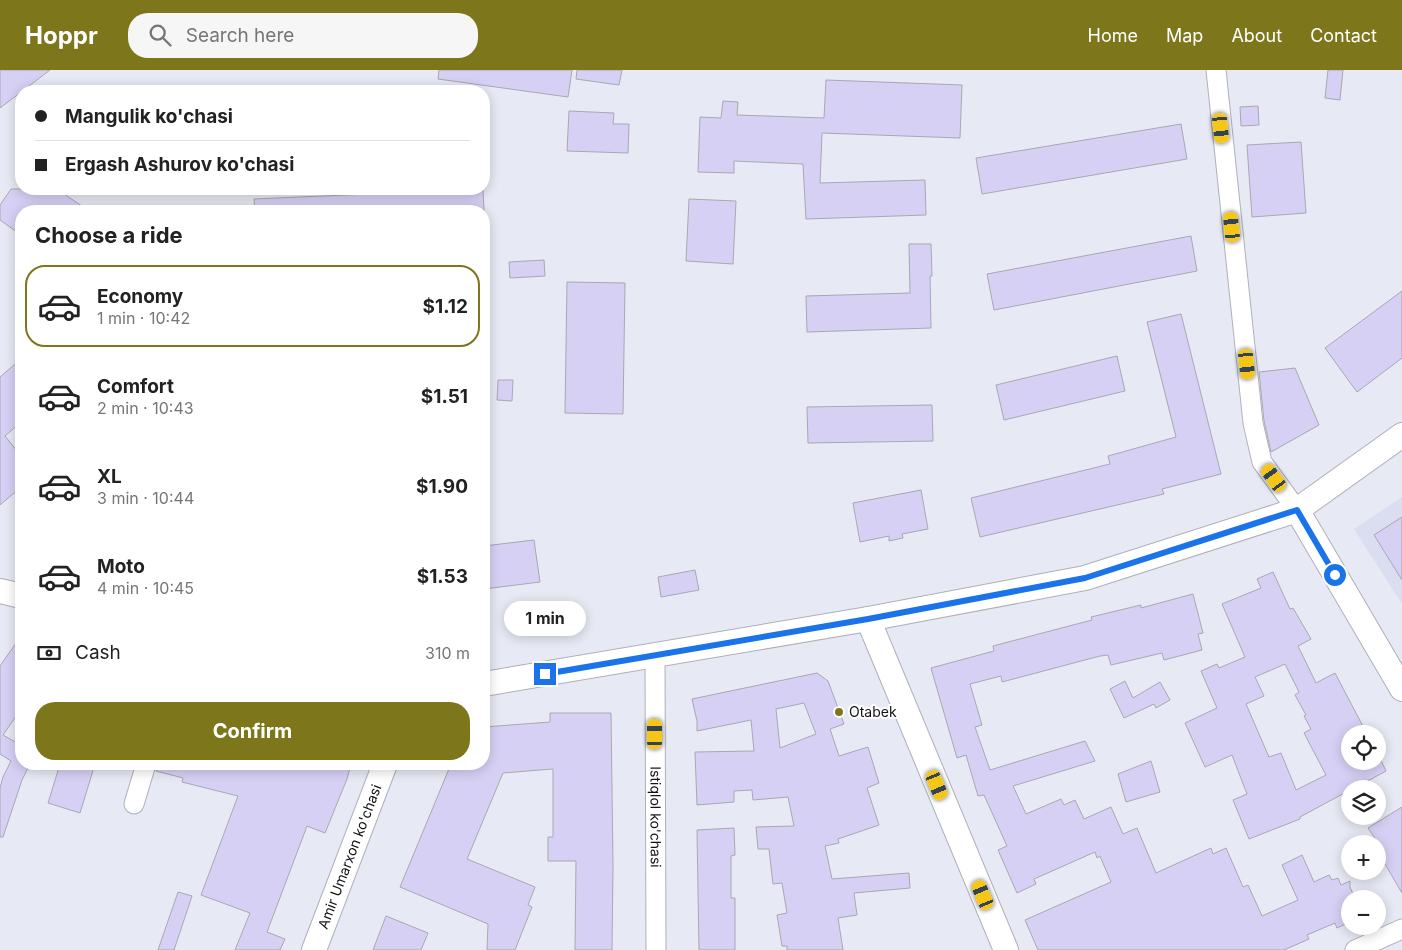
<!DOCTYPE html>
<meta charset="utf-8">
<style>
:root{--surface:#fff;--page:#f6f6f6;--text:#222;--muted:#767676;--line:#e0e0e0;--accent:#7d761b}
body{margin:0;font-family:Inter,sans-serif;background:var(--page);color:var(--text);height:100vh;display:flex;flex-direction:column;font-size:19px;white-space:nowrap}
*{box-sizing:border-box;margin:0}
p{font-size:16px;color:var(--muted)}
.icon{flex:none;width:28px;height:28px;fill:none;stroke:currentColor;stroke-width:2;stroke-linecap:round;stroke-linejoin:round}
.map{position:relative;flex:1;overflow:hidden}
.sheet{position:absolute;left:15px;top:135px;width:475px;height:565px;display:flex;flex-direction:column;background:var(--surface);border-radius:20px;box-shadow:0 2px 12px #0003}
.sheet>*{flex:none}
.hud{position:absolute;left:15px;top:15px;width:475px;height:110px;border-radius:20px;box-shadow:0 2px 12px #0003;display:grid;align-content:center;height:110px;padding:0 20px;background:var(--surface)}
.tools{position:absolute;left:1341px;top:655px;display:grid;gap:10px}
.tools a{display:grid;place-items:center;width:45px;height:45px;border-radius:50%;background:var(--surface);box-shadow:0 2px 12px #0003;font-size:25px}
.end{position:absolute;width:22px;height:22px;margin:-11px;border:6px solid #1a73e8;background:#fff;box-shadow:0 0 0 2px #fff}
.from{border-radius:50%}
.bubble{position:absolute;height:35px;border-radius:18px;background:var(--surface);box-shadow:0 2px 12px #0003;font-size:16px;font-weight:700;line-height:35px;text-align:center}
.car{position:absolute;width:15px;height:30px;margin:-15px -8px;border-radius:6px;box-shadow:0 0 4px 1px #0007;background:linear-gradient(#f5c518 24%,#345 0 40%,#f5c518 0 76%,#345 0 86%,#f5c518 0)}
.hud b{display:flex;align-items:center;gap:18px;height:48px;font-size:19px}
.hud b+b{border-top:1px solid var(--line)}
.hud i{width:12px;height:12px;background:var(--text)}
ul{padding:0;list-style:none}
li{display:flex;align-items:center;gap:15px;height:82px;margin:0 10px 8px;padding:0 10px;border:2px solid transparent;border-radius:20px}
li div{flex:1}
li b{display:block;font-size:19px}
li em{font-style:normal;font-weight:700}
li.active{border-color:var(--accent)}
li>.icon{width:45px;height:45px;stroke-width:1.5}
h2{padding:0 20px;font-size:22px;line-height:60px}
.pay{display:flex;align-items:center;gap:12px;height:55px;padding:0 20px;font-size:19px}
.pay p{margin-inline-start:auto}
.action{display:flex;gap:10px;margin-top:auto;padding:10px 20px}
.action a{flex:1;height:58px;border-radius:20px;background:var(--accent);color:#fff;font-size:20px;font-weight:700;line-height:58px;text-align:center}
header{display:flex;align-items:center;gap:30px;box-sizing:border-box;height:70px;padding:0 25px;background:var(--accent);color:#fff}
header strong{font-size:24px}
nav{display:flex;gap:28px;margin-inline-start:auto;font-size:18px}
.search{width:350px;height:45px;background:var(--page);display:flex;align-items:center;gap:12px;box-sizing:border-box;padding:0 18px;border-radius:20px;color:var(--muted);font-size:19px}
.map>svg:first-child{display:block}
.built{fill:#dadef0}
.building{fill:#d7d0f5;stroke:#a9a7b1;fill-rule:evenodd}
.lines{fill:none;stroke-linecap:round;stroke-linejoin:round}
.minor-casing{stroke:#aeb0ba;stroke-width:21}
.tertiary-casing{stroke:#aeb0ba;stroke-width:26}
.minor{stroke:#fff;stroke-width:19}
.tertiary{stroke:#fff;stroke-width:24}
.route{stroke:#1a73e8;stroke-width:6}
.poi-dot{fill:#7d761b;stroke:#fff;stroke-width:2}
.labels{text-anchor:middle;stroke-width:4;stroke-linejoin:round;paint-order:stroke}
.poi-label{font-size:14px;fill:#111215;stroke:#fff;text-anchor:start}
.street-label{font-size:14px;fill:#111215;stroke:#fff}
</style>
<header>
<strong>Hoppr</strong>
<div class="search"><svg class="icon" aria-label="search" viewBox="0 0 24 24"><circle cx="10" cy="10" r="6"/><path d="M15 15l6 6"/></svg>Search here</div>
<nav><a>Home</a><a>Map</a><a>About</a><a>Contact</a></nav>
</header>
<div class="map">
<svg width="1402" height="880" viewBox="0 0 1402 880">
<rect width="100%" height="100%" fill="#e7e9f4"/>
<path class="built" d="M1402 427V534L1354 459Z"/>
<path class="building" d="M0 0H50L0 38Z
M439 0H572L568 27 438 9Z
M577 0H622L619 15 576 9Z
M1328 0H1343L1340 30 1325 28Z
M826 10 962 15 960 68 822 63 820 113 925 110 926 145 806 149 803 94 734 91V103L698 102 700 47 721 48 723 31 738 32 737 45 824 48Z
M1258 36 1259 55 1241 56 1240 37Z
M569 41 614 43 613 54H629L628 83 567 81Z
M1181 54 1187 89 982 124 976 88Z
M1301 72 1306 143 1252 147 1247 75Z
M11 119H57L89 141H21V165L0 150V135Z
M483 119 484 141H255L254 129Z
M689 129 736 131 733 194 686 191Z
M1191 166 1197 201 994 240 987 204Z
M909 174H931L932 206H930L931 258 807 262 806 226 910 223Z
M544 190 545 206 510 208 509 192Z
M567 212 625 213 623 344 565 343Z
M1402 221V288L1357 322 1325 278Z
M1181 244 1221 404 1162 419 1164 424 980 467 971 428 1110 394 1108 386 1176 367 1147 252Z
M1117 286 1125 321 1004 350 996 315Z
M21 289V352L5 366 21 386V417L0 435V307Z
M1295 298 1319 355 1271 382 1264 351 1259 302Z
M498 310H513L512 331 497 330Z
M932 335 933 371 808 373 807 337Z
M921 420 928 459 902 464 903 468 889 471V466L860 472 853 433Z
M1402 447V510L1374 465Z
M534 470 540 512 484 519V476Z
M695 500 699 520 661 527 658 507Z
M1273 502 1290 539 1293 538 1311 569 1298 576 1316 613 1335 603 1367 664H1350V691H1378V684L1386 701 1353 719H1350V720L1300 747V749L1249 769 1233 730 1247 724 1232 685 1205 697 1185 653 1217 638 1201 601 1217 594 1219 598 1245 587 1222 534 1261 518 1257 509ZM1285 594 1299 622 1295 625 1306 645 1304 646 1311 659 1304 663 1326 705 1296 720 1281 683 1269 687 1246 634 1264 626 1255 607Z
M1193 524 1203 563 1198 564 1202 580 1164 590 1162 583 1111 595 1108 585 1100 586 1002 612 1001 606 970 614 982 655 975 657 990 700 1085 671 1095 691 1013 716 1026 744 1061 729 1064 735 1075 730 1084 749 1111 737 1123 764 1137 758 1156 803 1211 778 1213 784 1226 778 1243 817 1248 815 1262 846 1298 830 1282 795 1302 785 1314 812 1329 805 1332 810 1338 808 1341 815 1350 811V817L1355 829H1350V852L1337 858 1335 853 1307 865 1309 869 1284 880H1038L1025 850 1111 812 1100 786 1097 788 1095 782 1034 809 1036 814 1017 823 998 780 1007 776 984 725 978 726 966 685 957 688 931 598 994 581 993 576 1092 550 1091 547 1141 535V538Z
M21 566V639L3 665 19 674 21 670V694H30L22 710 3 767H0V718L3 707 11 691 0 684V596Z
M817 603 828 611 844 654 830 659 839 686 868 677 879 713 867 718 879 755 838 769 839 773 825 776 832 809 909 803 910 818 854 823 857 845 838 848 843 880H787V876H782L777 845 787 843 782 813 773 814 769 779H758L756 757 794 756 788 727 753 730 752 720 734 721V732L697 735 695 682 754 681 751 650 697 661V651L692 629ZM804 633 816 664 780 678 776 639Z
M1125 611 1133 628 1160 612 1170 630 1156 638 1154 634 1124 648 1110 619Z
M550 643H611L613 796 612 880H575L576 791H548V767H553V699L503 703 467 789 535 817 528 835 532 837 515 880H487L488 854 400 817 451 694H484V657L550 652Z
M1151 691 1160 722 1126 732 1118 704Z
M60 694H95L80 743 48 733Z
M157 694H351L347 709 325 763 307 756 267 862 285 869 280 880H235L250 843 201 825 238 726 182 712 183 708 156 701Z
M1402 737V823L1378 782V773L1368 758Z
M734 758 735 785 731 786V828H735V880H699L697 760Z
M178 822 192 826 174 880H158Z
M386 846 428 863 421 880H373Z"/>
<g class="lines">
<defs>
<g id="minor">
<path d="M1216 0 1253 353 1262 392 1297 440"/>
<path id="s1" d="M655 585 656 880"/>
<path d="M134 734 146 694"/>
<path d="M1355 880 1402 859"/>
</g>
<g id="tertiary">
<path d="M1297 440 1402 619"/>
<path d="M0 521 21 526"/>
<path d="M868 549 1006 880"/>
<path d="M484 614 868 549 1085 508 1297 440 1402 365"/>
<path id="s2" d="M314 880 385 694"/>
</g>
</defs>
<use href="#minor" class="minor-casing"/>
<use href="#tertiary" class="tertiary-casing"/>
<use href="#minor" class="minor"/>
<use href="#tertiary" class="tertiary"/>
</g>
<g class="lines">
<path class="route" d="M545 604 868 549 1085 508 1297 440 1335 505"/>
</g>
<circle class="poi-dot" cx="839" cy="642" r="5"/>
<g class="labels">
<g class="poi-label">
<text x="849" y="647">Otabek</text>
</g>
<g class="street-label">
<text dy="5" stroke="none"><textPath href="#s1" startOffset="162">Istiqlol ko'chasi</textPath></text>
<text dy="5" stroke="none"><textPath href="#s2" startOffset="100">Amir Umarxon ko'chasi</textPath></text>
</g>
</g>
</svg>
<div class="tools">
<a><svg class="icon" aria-label="locate" viewBox="0 0 24 24"><circle cx="12" cy="12" r="6"/><path d="M12 2v4M12 18v4M2 12h4M18 12h4"/></svg></a>
<a><svg class="icon" aria-label="layers" viewBox="0 0 24 24"><path d="M12 4l9 5-9 5-9-5zM3 14l9 5 9-5"/></svg></a>
<a>+</a>
<a>−</a>
</div>
<i class="end from" style="left:1335px;top:505px"></i>
<i class="end" style="left:545px;top:604px"></i>
<div class="bubble" style="left:504px;top:531px;width:82px">1 min</div>
<i class="car" style="left:1221px;top:58px;rotate:174deg"></i>
<i class="car" style="left:1232px;top:157px;rotate:354deg"></i>
<i class="car" style="left:1247px;top:294px;rotate:174deg"></i>
<i class="car" style="left:1274px;top:408px;rotate:324deg"></i>
<i class="car" style="left:655px;top:664px;rotate:0deg"></i>
<i class="car" style="left:937px;top:715px;rotate:157deg"></i>
<i class="car" style="left:983px;top:825px;rotate:337deg"></i>
<div class="hud">
<b><i class="from"></i>Mangulik ko'chasi</b>
<b><i></i>Ergash Ashurov ko'chasi</b>
</div>
<section class="sheet">
<h2>Choose a ride</h2>
<ul>
<li class="active"><svg class="icon" aria-label="car" viewBox="0 0 24 24"><path d="M5 17H2v-5l4-1 3-4h7l3 4 3 1v5h-3M9 17h6M6 11h13"/><circle cx="7" cy="17" r="2"/><circle cx="17" cy="17" r="2"/></svg><div><b>Economy</b><p>1 min · 10:42</p></div><em>$1.12</em></li>
<li><svg class="icon" aria-label="car" viewBox="0 0 24 24"><path d="M5 17H2v-5l4-1 3-4h7l3 4 3 1v5h-3M9 17h6M6 11h13"/><circle cx="7" cy="17" r="2"/><circle cx="17" cy="17" r="2"/></svg><div><b>Comfort</b><p>2 min · 10:43</p></div><em>$1.51</em></li>
<li><svg class="icon" aria-label="car" viewBox="0 0 24 24"><path d="M5 17H2v-5l4-1 3-4h7l3 4 3 1v5h-3M9 17h6M6 11h13"/><circle cx="7" cy="17" r="2"/><circle cx="17" cy="17" r="2"/></svg><div><b>XL</b><p>3 min · 10:44</p></div><em>$1.90</em></li>
<li><svg class="icon" aria-label="car" viewBox="0 0 24 24"><path d="M5 17H2v-5l4-1 3-4h7l3 4 3 1v5h-3M9 17h6M6 11h13"/><circle cx="7" cy="17" r="2"/><circle cx="17" cy="17" r="2"/></svg><div><b>Moto</b><p>4 min · 10:45</p></div><em>$1.53</em></li>
</ul>
<div class="pay"><svg class="icon" aria-label="cash" viewBox="0 0 24 24"><path d="M3 7h18v10H3z"/><circle cx="12" cy="12" r="2"/></svg>Cash<p>310 m</p></div>
<div class="action"><a>Confirm</a></div>
</section>
</div>
